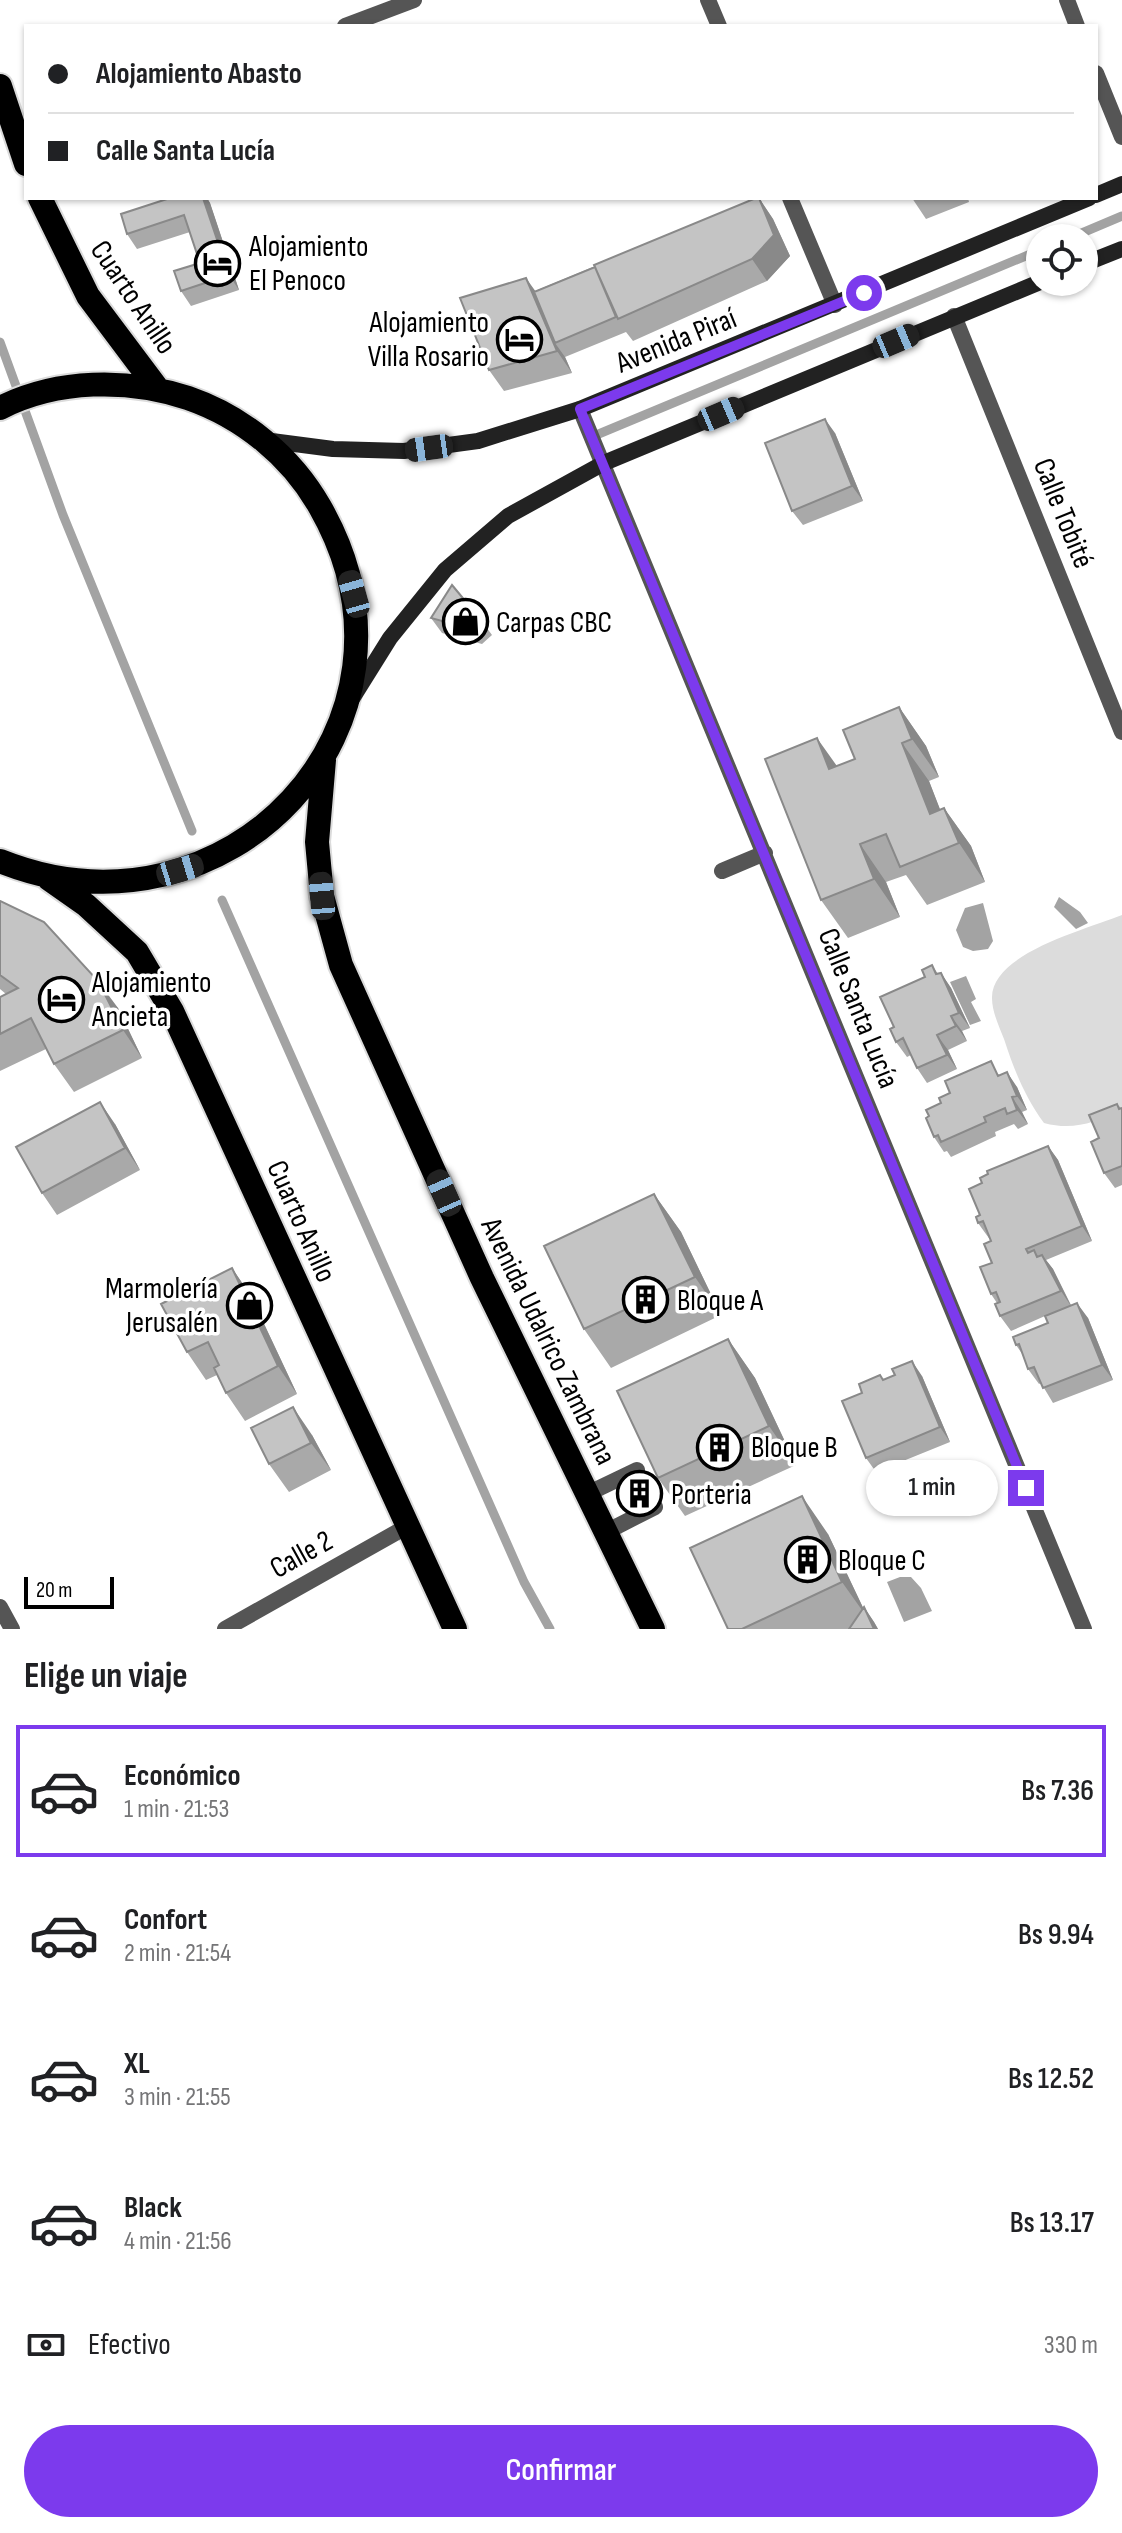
<!DOCTYPE html>
<html lang="es">
<meta charset="utf-8">
<style>
:root{--surface:#fff;--page:#f6f6f6;--text:#202124;--muted:#757577;--line:#e0e0e0;--accent:#7c3aed}
body{margin:0;font-family:"Sofia Sans Condensed",sans-serif;background:var(--page);color:var(--text);height:100vh;display:flex;flex-direction:column;font-size:30px;white-space:nowrap}
*{box-sizing:border-box;margin:0}
p{font-size:26px;color:var(--muted)}
.icon{flex:none;width:44px;height:44px;fill:none;stroke:currentColor;stroke-width:2;stroke-linecap:round;stroke-linejoin:round}
.map{position:relative;height:1629px;overflow:hidden}
.sheet{display:flex;flex-direction:column;background:var(--surface);flex:1}
.sheet>*{flex:none}
.banner{position:absolute;left:24px;top:24px;width:1074px;height:176px;border-radius:0px;box-shadow:0 2px 6px #0004;display:grid;align-content:center;height:176px;padding:0 24px;background:var(--surface)}
.controls{position:absolute;left:1026px;top:224px;display:grid;gap:16px}
.controls a{display:grid;place-items:center;width:72px;height:72px;border-radius:50%;background:var(--surface);box-shadow:0 2px 6px #0004;font-size:40px}
.scale{position:absolute;left:24px;bottom:20px;width:90px;box-sizing:border-box;padding-left:8px;border:4px solid #000;border-top:0;font-size:22px;line-height:28px;white-space:nowrap;color:#000;-webkit-text-stroke:6px #fff;paint-order:stroke}
.end{position:absolute;width:36px;height:36px;margin:-18px;border:10px solid #7c3aed;background:#fff;box-shadow:0 0 0 4px #fff}
.from{border-radius:50%}
.bubble{position:absolute;height:56px;border-radius:28px;background:var(--surface);box-shadow:0 2px 6px #0004;font-size:26px;font-weight:600;line-height:56px;text-align:center}
.car{position:absolute;width:24px;height:48px;margin:-24px -12px;border-radius:10px;box-shadow:0 0 6px 2px #0007;background:linear-gradient(#222 24%,#8ab4d8 0 40%,#222 0 76%,#8ab4d8 0 86%,#222 0)}
.banner b{display:flex;align-items:center;gap:28px;height:76px;font-size:30px}
.banner b+b{border-top:2px solid var(--line)}
.banner i{width:20px;height:20px;background:var(--text)}
ul{padding:0;list-style:none}
li{display:flex;align-items:center;gap:24px;height:132px;margin:0 16px 12px;padding:0 8px;border:4px solid transparent;border-radius:0px}
li div{flex:1}
li b{display:block;font-size:30px}
li em{font-style:normal;font-weight:600}
li.current{border-color:var(--accent)}
li>.icon{width:72px;height:72px;stroke-width:1.5}
h2{padding:0 24px;font-size:36px;line-height:96px}
.pay{display:flex;align-items:center;gap:20px;height:88px;padding:0 24px;font-size:30px}
.pay p{margin-inline-start:auto}
.button{display:flex;gap:16px;margin-top:auto;padding:16px 24px}
.button a{flex:1;height:92px;border-radius:48px;background:var(--accent);color:#fff;font-size:32px;font-weight:600;line-height:92px;text-align:center}
.map>svg:first-child{display:block}
.green{fill:#dcdcdc}
.water{fill:#a3a3a3}
.lines{fill:none;stroke-linecap:round;stroke-linejoin:round}
.stream{stroke:#a3a3a3;stroke-width:9}
.highway-casing{stroke:#dbdbdb;stroke-width:28}
.street{stroke:#555;stroke-width:16}
.secondary{stroke:#222;stroke-width:16}
.highway{stroke:#000;stroke-width:24}
.wall{fill:#a9a9a9}
.shaded-wall{fill:#898989}
.building{fill:#c4c4c4;stroke:#898989;stroke-width:2}
.route{stroke:#7c3aed;stroke-width:10}
.labels{text-anchor:middle;stroke-width:7;stroke-linejoin:round;paint-order:stroke}
.poi-label{font-size:30px;fill:#000;stroke:#fff;text-anchor:start}
.street-label{font-size:30px;fill:#000;stroke:#fff}
</style>
<div class="map">
<svg width="1122" height="1629" viewBox="0 0 1122 1629">
<rect width="100%" height="100%" fill="#fff"/>
<path class="green" d="M1122 915V1111C1094 1122 1074 1131 1044 1123 1025 1097 1014 1070 1004 1039 999 1026 992 1012 992 998 991 953 1088 929 1122 915Z"/>
<path class="water" d="M1059 897 1080 912 1088 923 1076 929 1054 907Z
M983 903 993 941 988 949 973 951 963 947 956 930 965 908Z
M966 976 976 999 971 1002 981 1021 970 1025 950 982Z
M900 1577H911L921 1588 932 1611 904 1622 887 1582Z"/>
<g class="lines">
<path class="stream" d="M1070 238 1122 216
M0 342 63 515 192 831
M589 438 1040 250
M222 900 524 1582 550 1629"/>
<defs>
<path id="highway" d="M0 86 26 164
M40 198 88 296 157 388
M0 408C57 379 128 378 188 398 243 417 291 456 320 507 444 724 227 952 0 861
M324 760 317 842 322 896 341 965 482 1278 653 1629
M49 879 86 905 137 952 172 1011 455 1629"/>
</defs>
<use href="#highway" class="highway-casing"/>
<path class="street" d="M708 0 719 26
M1067 0 1077 26
M345 26 414 0
M1096 73 1122 137
M790 198 835 305
M954 316 1122 732
M580 409 1084 1629
M722 871 765 853
M587 1494 637 1470
M606 1532 655 1507
M0 1607 12 1629
M225 1629 406 1527"/>
<path class="secondary" d="M1096 195 1122 184
M1084 264 1122 249
M264 440 333 449 404 451 478 441 580 409 1089 198
M350 702 390 638 445 570 508 516 604 463 1040 282"/>
<use href="#highway" class="highway"/>
</g>
<path class="wall" d="M170 198H207L210 203 239 290 191 306 181 291 200 263 190 232 137 249 127 234Z
M759 198 773 219 790 256 767 281 633 341 626 332 565 357 572 373 504 391 489 370 535 291Z
M912 198H968L969 202 926 219Z
M835 433 863 501 803 525 792 511Z
M431 618 481 620 492 635 482 644 442 633Z
M899 707 926 746 939 777 929 781 940 810 944 808 971 846 985 882 927 905 906 875 886 882 900 917 848 938 821 900 837 766 855 759Z
M0 901 118 1008 142 1058 74 1092 54 1064 46 1049 0 1071V997L6 994 0 989Z
M932 965 938 974 941 973 951 988 970 1028 962 1031 967 1041 948 1050 957 1069 927 1083 917 1068 911 1055 907 1057 896 1042 894 1027Z
M1001 1075 1017 1087 1027 1110 1022 1112 1028 1124 1018 1129 1014 1124 995 1132 996 1136 951 1157 947 1151 944 1152 934 1137 929 1116Z
M1117 1104 1121 1108H1122V1185L1115 1188 1104 1173 1099 1138Z
M115 1124 140 1170 57 1215 42 1193Z
M1048 1146 1058 1160 1092 1241 1046 1260 1053 1269 1071 1305 1088 1318 1113 1380 1053 1403 1041 1383 1039 1384 1028 1369 1023 1355 1016 1345 1048 1323 1045 1316 1011 1331 1000 1316 997 1303 991 1294 992 1263 991 1241 978 1223 980 1215 982 1183Z
M654 1194 681 1232 721 1315 611 1368 584 1329Z
M232 1268 251 1296 297 1394 245 1421 226 1393 217 1375 206 1380 187 1352Z
M728 1339 755 1378 796 1465 685 1516 658 1478Z
M922 1376 950 1442 876 1472 866 1458 862 1393 884 1380Z
M312 1435 331 1470 289 1492 269 1464Z
M641 1485 647 1499 639 1502 633 1495Z
M828 1534 863 1608 864 1607 874 1622 878 1629H728Z"/>
<path class="shaded-wall" d="M203 198H207L210 203 239 290 229 275Z
M759 198 773 219 790 256 767 281 752 259Z
M526 278 541 299 555 343 565 357 572 373 557 351Z
M825 419 835 433 863 501 852 486Z
M899 707 926 746 939 777 912 739Z
M817 738 844 776 829 769Z
M902 743 929 781 954 845 930 814Z
M944 808 971 846 985 882 959 843Z
M860 844 886 882 900 917 874 879Z
M941 973 951 988 970 1028 959 1013Z
M98 981 118 1008 142 1058 123 1030Z
M951 1016 962 1031 967 1041 956 1026Z
M937 1035 948 1050 957 1069 947 1055Z
M1007 1072 1017 1087 1027 1110 1017 1096Z
M1012 1097 1022 1112 1028 1124 1017 1110Z
M100 1102 115 1124 140 1170 125 1148Z
M1048 1146 1058 1160 1092 1241 1082 1226Z
M654 1194 681 1232 721 1315 695 1277Z
M1042 1255 1053 1269 1071 1306 1061 1291Z
M232 1268 251 1296 297 1394 278 1366Z
M1077 1303 1088 1318 1113 1380 1102 1365Z
M728 1339 755 1378 796 1465 769 1426Z
M912 1361 922 1376 950 1442 940 1427Z
M293 1407 312 1435 331 1470 311 1443Z
M802 1496 828 1534 869 1620 842 1582Z
M864 1607 874 1622 878 1629H874Z"/>
<path class="building" d="M170 198H203L229 275 181 291 174 271 200 263 184 215 127 234 121 214Z
M756 198H759L774 235 752 259 618 319 594 265Z
M595 267 616 317 555 343 534 292Z
M526 278 557 351 489 370 460 298Z
M825 419 852 486 792 511 765 443Z
M452 585 481 620 471 629 431 618Z
M899 707 912 739 902 743 930 814 944 808 959 843 900 867 886 834 860 844 874 879 821 900 765 759 817 738 829 769 855 759 843 730Z
M0 901 44 922 98 981 123 1030 54 1064 31 1018 0 1034V997L18 988 0 975Z
M932 965 936 974 941 973 959 1013 951 1016 956 1026 937 1035 947 1055 917 1068 903 1038 896 1042 890 1029 894 1027 880 997 925 977 922 970Z
M991 1061 998 1076 1007 1072 1017 1096 1012 1097 1017 1110 1007 1114 1005 1108 984 1117 986 1122 941 1142 938 1135 934 1137 926 1118 929 1116 926 1110 941 1103 939 1098 950 1093 945 1081Z
M100 1102 125 1148 42 1193 16 1147Z
M1117 1104 1119 1109 1122 1108V1166L1104 1173 1091 1142 1099 1138 1089 1115Z
M1048 1146 1082 1226 1026 1249 1028 1253 1034 1250 1037 1257 1042 1255 1061 1291 1000 1316 995 1304 1000 1302 996 1292 991 1294 980 1267 992 1263 984 1244 991 1241 983 1221 978 1223 976 1217 980 1215 969 1189 982 1183 980 1178 988 1174 987 1171Z
M654 1194 695 1277 584 1329 544 1246Z
M232 1268 278 1366 226 1393 214 1368 219 1365 208 1342 187 1352 161 1304Z
M1077 1303 1102 1365 1043 1388 1034 1367 1028 1369 1019 1344 1016 1345 1013 1337 1048 1323 1045 1316Z
M728 1339 769 1426 658 1478 617 1391Z
M912 1361 940 1427 866 1458 842 1401 862 1393 859 1384 880 1375 883 1380 895 1375 892 1369Z
M293 1407 311 1443 269 1464 251 1428Z
M636 1477 642 1491 633 1495 627 1482Z
M802 1496 842 1582 742 1629H728L690 1548Z
M864 1607 874 1629H849Z"/>
<g class="lines">
<path class="route" d="M864 293 580 409 1026 1488"/>
</g>
<defs>
<symbol id="hotel-ring" viewBox="-11 -11 22 22"><circle r="9.5" fill="#fff" stroke="#000" stroke-width="1.5"/><path d="M-6-4.5h1.5V1H6V5H4.5V3h-9V5H-6ZM-4 0a1.8 1.8 0 1 1 3.6 0ZM.5 0V-2.5h3Q6-2.5 6 0Z" fill="#000"/></symbol>
<symbol id="shop-ring" viewBox="-11 -11 22 22"><circle r="9.5" fill="#fff" stroke="#000" stroke-width="1.5"/><path d="M-5-2.5h2.3a2.7 3.5 0 0 1 5.4 0H5L5.5 6h-11ZM-1.5-2.5h3a1.5 2.3 0 0 0-3 0Z" fill="#000"/></symbol>
<symbol id="building-ring" viewBox="-11 -11 22 22"><circle r="9.5" fill="#fff" stroke="#000" stroke-width="1.5"/><path d="M-4-6H4V6H1V3H-1V6H-4ZM-2.5-4.3h1.7v1.8h-1.7ZM.8-4.3h1.7v1.8H.8ZM-2.5-1h1.7V.8h-1.7ZM.8-1h1.7V.8H.8Z" fill="#000"/></symbol>
</defs>
<g fill-rule="evenodd">
<use href="#hotel-ring" x="192" y="238" width="51" height="51"/>
<use href="#hotel-ring" x="494" y="314" width="51" height="51"/>
<use href="#shop-ring" x="440" y="596" width="51" height="51"/>
<use href="#hotel-ring" x="36" y="974" width="51" height="51"/>
<use href="#building-ring" x="620" y="1274" width="51" height="51"/>
<use href="#shop-ring" x="224" y="1280" width="51" height="51"/>
<use href="#building-ring" x="694" y="1422" width="51" height="51"/>
<use href="#building-ring" x="614" y="1468" width="51" height="51"/>
<use href="#building-ring" x="782" y="1534" width="51" height="51"/>
</g>
<g class="labels">
<g class="poi-label">
<text x="249" y="256">Alojamiento<tspan x="249" dy="34">El Penoco</tspan></text>
<text x="489" y="332" text-anchor="end">Alojamiento<tspan x="489" dy="34">Villa Rosario</tspan></text>
<text x="496" y="632">Carpas CBC</text>
<text x="92" y="992">Alojamiento<tspan x="92" dy="34">Ancieta</tspan></text>
<text x="218" y="1298" text-anchor="end">Marmolería<tspan x="218" dy="34">Jerusalén</tspan></text>
<text x="677" y="1310">Bloque A</text>
<text x="751" y="1457">Bloque B</text>
<text x="671" y="1504">Porteria</text>
<text x="838" y="1570">Bloque C</text>
</g>
<g class="street-label">
<text transform="translate(134 297) rotate(56)" y="10">Cuarto Anillo</text>
<text transform="translate(676 340) rotate(-22)" y="10">Avenida Piraí</text>
<text transform="translate(1064 513) rotate(68)" y="10">Calle Tobité</text>
<text transform="translate(859 1008) rotate(68)" y="10">Calle Santa Lucía</text>
<text transform="translate(302 1221) rotate(66)" y="10">Cuarto Anillo</text>
<text transform="translate(549 1341) rotate(64)" y="10">Avenida Udalrico Zambrana</text>
<text transform="translate(301 1554) rotate(-29)" y="10">Calle 2</text>
</g>
</g>
</svg>
<div class="controls">
<a><svg class="icon" aria-label="locate" viewBox="0 0 24 24"><circle cx="12" cy="12" r="6"/><path d="M12 2v4M12 18v4M2 12h4M18 12h4"/></svg></a>
</div>
<div class="scale">20 m</div>
<i class="end from" style="left:864px;top:293px"></i>
<i class="end" style="left:1026px;top:1488px"></i>
<div class="bubble" style="left:866px;top:1460px;width:132px">1 min</div>
<i class="car" style="left:896px;top:341px;rotate:67deg"></i>
<i class="car" style="left:721px;top:414px;rotate:67deg"></i>
<i class="car" style="left:429px;top:448px;rotate:262deg"></i>
<i class="car" style="left:354px;top:594px;rotate:344deg"></i>
<i class="car" style="left:180px;top:870px;rotate:73deg"></i>
<i class="car" style="left:322px;top:896px;rotate:355deg"></i>
<i class="car" style="left:444px;top:1193px;rotate:336deg"></i>
<div class="banner">
<b><i class="from"></i>Alojamiento Abasto</b>
<b><i></i>Calle Santa Lucía</b>
</div>
</div>
<section class="sheet">
<h2>Elige un viaje</h2>
<ul>
<li class="current"><svg class="icon" aria-label="car" viewBox="0 0 24 24"><path d="M5 17H2v-5l4-1 3-4h7l3 4 3 1v5h-3M9 17h6M6 11h13"/><circle cx="7" cy="17" r="2"/><circle cx="17" cy="17" r="2"/></svg><div><b>Económico</b><p>1 min · 21:53</p></div><em>Bs 7.36</em></li>
<li><svg class="icon" aria-label="car" viewBox="0 0 24 24"><path d="M5 17H2v-5l4-1 3-4h7l3 4 3 1v5h-3M9 17h6M6 11h13"/><circle cx="7" cy="17" r="2"/><circle cx="17" cy="17" r="2"/></svg><div><b>Confort</b><p>2 min · 21:54</p></div><em>Bs 9.94</em></li>
<li><svg class="icon" aria-label="car" viewBox="0 0 24 24"><path d="M5 17H2v-5l4-1 3-4h7l3 4 3 1v5h-3M9 17h6M6 11h13"/><circle cx="7" cy="17" r="2"/><circle cx="17" cy="17" r="2"/></svg><div><b>XL</b><p>3 min · 21:55</p></div><em>Bs 12.52</em></li>
<li><svg class="icon" aria-label="car" viewBox="0 0 24 24"><path d="M5 17H2v-5l4-1 3-4h7l3 4 3 1v5h-3M9 17h6M6 11h13"/><circle cx="7" cy="17" r="2"/><circle cx="17" cy="17" r="2"/></svg><div><b>Black</b><p>4 min · 21:56</p></div><em>Bs 13.17</em></li>
</ul>
<div class="pay"><svg class="icon" aria-label="cash" viewBox="0 0 24 24"><path d="M3 7h18v10H3z"/><circle cx="12" cy="12" r="2"/></svg>Efectivo<p>330 m</p></div>
<div class="button"><a>Confirmar</a></div>
</section>
